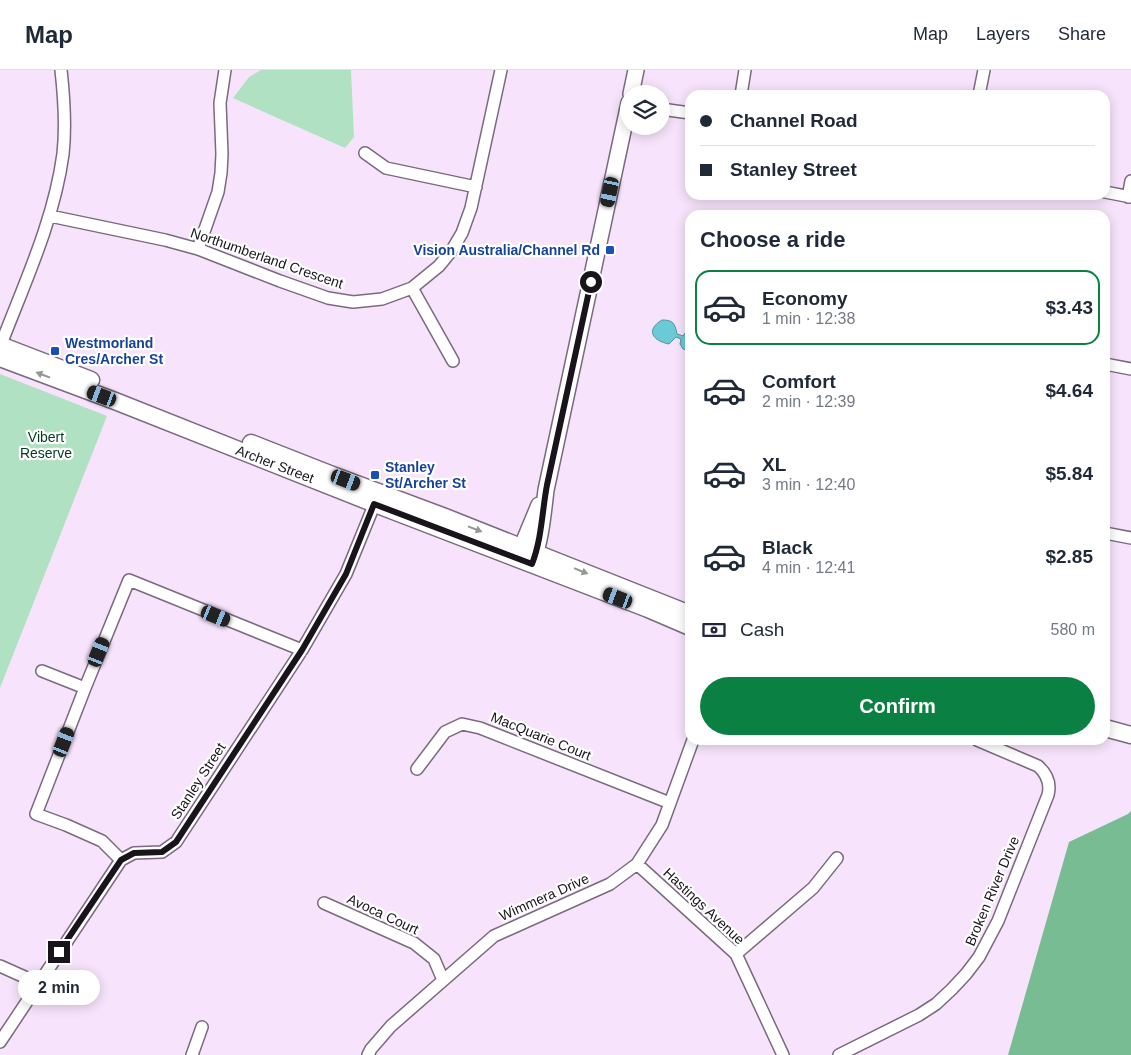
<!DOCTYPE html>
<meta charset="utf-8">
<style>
:root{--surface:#fff;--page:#f6f6f7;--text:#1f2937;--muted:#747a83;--line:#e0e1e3;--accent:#0b8043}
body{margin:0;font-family:Helvetica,sans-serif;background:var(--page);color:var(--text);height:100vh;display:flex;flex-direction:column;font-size:19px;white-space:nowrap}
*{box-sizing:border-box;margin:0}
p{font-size:16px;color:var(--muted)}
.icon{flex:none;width:28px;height:28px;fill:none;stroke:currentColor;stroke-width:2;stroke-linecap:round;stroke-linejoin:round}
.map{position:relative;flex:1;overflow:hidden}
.panel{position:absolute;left:685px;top:140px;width:425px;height:535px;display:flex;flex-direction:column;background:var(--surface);border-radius:15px;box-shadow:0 2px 12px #0003}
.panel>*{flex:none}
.guide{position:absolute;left:685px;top:20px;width:425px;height:110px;border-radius:15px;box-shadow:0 2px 12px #0003;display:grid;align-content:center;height:110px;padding:0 15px;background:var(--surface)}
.tools{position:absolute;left:620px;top:15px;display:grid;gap:10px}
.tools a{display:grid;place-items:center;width:50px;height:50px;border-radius:50%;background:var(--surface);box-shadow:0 2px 12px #0003;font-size:25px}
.end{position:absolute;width:22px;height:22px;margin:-11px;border:6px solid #19131b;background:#fff;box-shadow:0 0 0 2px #fff}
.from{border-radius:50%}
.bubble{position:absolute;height:35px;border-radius:18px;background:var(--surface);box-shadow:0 2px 12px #0003;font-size:16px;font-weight:700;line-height:35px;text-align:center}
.car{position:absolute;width:15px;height:30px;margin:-15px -8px;border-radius:6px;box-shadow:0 0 4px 1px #0007;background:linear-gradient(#222 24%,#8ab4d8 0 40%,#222 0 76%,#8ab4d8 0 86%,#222 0)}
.guide b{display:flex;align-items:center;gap:18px;height:48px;font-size:19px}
.guide b+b{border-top:1px solid var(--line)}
.guide i{width:12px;height:12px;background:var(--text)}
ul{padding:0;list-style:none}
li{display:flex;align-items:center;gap:15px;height:75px;margin:0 10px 8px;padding:0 5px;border:2px solid transparent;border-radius:15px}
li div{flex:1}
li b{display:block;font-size:19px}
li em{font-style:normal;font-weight:700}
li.on{border-color:var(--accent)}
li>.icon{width:45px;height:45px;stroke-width:1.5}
h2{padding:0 15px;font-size:22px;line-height:60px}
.pay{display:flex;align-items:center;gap:12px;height:55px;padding:0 15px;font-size:19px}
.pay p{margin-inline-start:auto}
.primary-button{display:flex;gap:10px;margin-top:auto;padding:10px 15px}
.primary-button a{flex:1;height:58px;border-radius:30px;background:var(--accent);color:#fff;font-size:20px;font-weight:700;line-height:58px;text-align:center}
header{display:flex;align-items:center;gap:30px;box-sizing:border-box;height:70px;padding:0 25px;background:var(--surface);border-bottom:1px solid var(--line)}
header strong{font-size:24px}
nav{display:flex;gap:28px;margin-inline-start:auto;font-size:18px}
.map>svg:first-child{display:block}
.green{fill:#b0e1c2}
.forest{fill:#77bc92}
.water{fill:#6acbd6;stroke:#52949e}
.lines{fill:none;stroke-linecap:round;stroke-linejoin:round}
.minor-casing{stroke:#7a6a7e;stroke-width:14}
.tertiary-casing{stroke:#7a6a7e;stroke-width:18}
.secondary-casing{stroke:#7a6a7e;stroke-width:19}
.minor{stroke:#fff;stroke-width:11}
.tertiary{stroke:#fff;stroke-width:15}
.secondary{stroke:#fff;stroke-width:16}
.oneway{fill:#989598}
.route{stroke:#19131b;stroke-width:6}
.transit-dot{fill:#1a4fb4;stroke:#fff;stroke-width:2}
.labels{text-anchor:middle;stroke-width:4.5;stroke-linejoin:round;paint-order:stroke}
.transit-label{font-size:14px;font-weight:bold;fill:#164399;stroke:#fff;text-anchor:start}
.street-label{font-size:14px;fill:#19131b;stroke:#fff}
.park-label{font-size:14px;fill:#003a1f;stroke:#fff}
</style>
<header>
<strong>Map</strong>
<nav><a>Map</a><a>Layers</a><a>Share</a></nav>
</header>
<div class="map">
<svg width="1131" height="985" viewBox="0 0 1131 985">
<rect width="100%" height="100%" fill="#f7e4fc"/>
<path class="green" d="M261 0H351L354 67 345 78 233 28 249 7Z
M0 304 107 346 0 618Z"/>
<path class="forest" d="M1131 741V985H1008L1069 772 1128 744Z"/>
<path class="water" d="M662 250C673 250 675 253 677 264L683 266 685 263 690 262V281L683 279 680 274 681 269 676 267 669 274C653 271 645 260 662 250Z"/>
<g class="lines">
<defs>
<path id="minor" d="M741 25 745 0
M979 25 984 0
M661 39 690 43
M365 83 386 98 476 117
M1105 122 1131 127
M1128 127 1131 111
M50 146 165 170 198 179 280 211 328 228 353 232 382 229 412 218 439 196 452 180 462 163 471 138 501 0
M198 179 218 122 221 103 222 84 220 33 225 0
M412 218 453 291
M0 277C24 214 54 151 63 84 66 57 64 27 61 0
M1105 294 1131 299
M1105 463 1131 468
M42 601 85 618
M417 699 445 662 462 654 480 658 670 733
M121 790 102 771 66 755 36 744 85 618 129 510 302 580
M637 794 736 884 783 985
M324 833 414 873 434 889 443 910
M736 884 813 818 837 788
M0 896 38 913
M0 972 121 790 134 783 162 782 176 772 302 580 346 504 377 428
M192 985 202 957
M368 985 371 979 391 956 494 866 610 814 637 794 662 755 693 670
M839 985 919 945 936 934 952 919 966 904 979 887 998 851 1048 725C1051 713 1047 704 1038 696L977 670"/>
<path id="tertiary" d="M631 24 636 0
M517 488 539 435
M532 494C541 470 543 445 546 420L629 33"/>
<path id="secondary" d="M0 275 91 310
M0 288 115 331 375 434 648 539 690 557
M251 373 330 404 445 447 690 544
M1105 658 1131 665"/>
</defs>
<use href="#minor" class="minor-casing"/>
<use href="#tertiary" class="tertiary-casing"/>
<use href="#secondary" class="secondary-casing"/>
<use href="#minor" class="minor"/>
<use href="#tertiary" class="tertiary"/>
<use href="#secondary" class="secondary"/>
</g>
<defs><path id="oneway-solid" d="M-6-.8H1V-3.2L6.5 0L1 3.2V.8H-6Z" transform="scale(1.25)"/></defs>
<g class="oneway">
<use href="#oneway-solid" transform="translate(43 305) rotate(-159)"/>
<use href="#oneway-solid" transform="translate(475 459) rotate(21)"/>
<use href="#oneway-solid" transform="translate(581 501) rotate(22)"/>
</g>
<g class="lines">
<path class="route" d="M59 882 121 790 134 783 162 782 176 772 302 580 346 504 374 434 532 494C542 468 542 441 547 415 562 347 576 279 591 212"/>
</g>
<g class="transit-dot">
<rect x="605" y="175" width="10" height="10" rx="2.5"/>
<rect x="50" y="276" width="10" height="10" rx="2.5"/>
<rect x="370" y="400" width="10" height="10" rx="2.5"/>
</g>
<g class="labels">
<g class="transit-label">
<text x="600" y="185" text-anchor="end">Vision Australia/Channel Rd</text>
<text x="65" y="278">Westmorland<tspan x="65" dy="16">Cres/Archer St</tspan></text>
<text x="385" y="402">Stanley<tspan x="385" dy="16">St/Archer St</tspan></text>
</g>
<g class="street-label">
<text transform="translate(267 188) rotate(19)" y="5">Northumberland Crescent</text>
<text transform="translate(275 394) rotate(21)" y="5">Archer Street</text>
<text transform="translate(541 666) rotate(22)" y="5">MacQuarie Court</text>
<text transform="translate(198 711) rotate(-57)" y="5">Stanley Street</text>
<text transform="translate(992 821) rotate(-67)" y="5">Broken River Drive</text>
<text transform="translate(544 827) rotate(-24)" y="5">Wimmera Drive</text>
<text transform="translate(704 836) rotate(43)" y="5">Hastings Avenue</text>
<text transform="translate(383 844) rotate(25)" y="5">Avoca Court</text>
</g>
<g class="park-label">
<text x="46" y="372">Vibert<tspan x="46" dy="16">Reserve</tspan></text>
</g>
</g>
</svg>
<div class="tools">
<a><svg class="icon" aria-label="layers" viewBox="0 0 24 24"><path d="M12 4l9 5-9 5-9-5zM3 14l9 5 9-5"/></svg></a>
</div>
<i class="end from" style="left:591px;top:212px"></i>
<i class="end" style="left:59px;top:882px"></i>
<div class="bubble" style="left:18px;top:900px;width:82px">2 min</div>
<i class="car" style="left:610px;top:122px;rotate:192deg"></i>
<i class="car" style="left:102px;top:326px;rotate:291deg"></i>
<i class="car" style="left:346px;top:410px;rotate:111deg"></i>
<i class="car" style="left:618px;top:528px;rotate:291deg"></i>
<i class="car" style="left:216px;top:546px;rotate:112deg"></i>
<i class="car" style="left:99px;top:582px;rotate:22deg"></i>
<i class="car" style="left:64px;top:672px;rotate:21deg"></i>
<div class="guide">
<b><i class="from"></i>Channel Road</b>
<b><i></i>Stanley Street</b>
</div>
<section class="panel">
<h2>Choose a ride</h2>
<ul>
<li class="on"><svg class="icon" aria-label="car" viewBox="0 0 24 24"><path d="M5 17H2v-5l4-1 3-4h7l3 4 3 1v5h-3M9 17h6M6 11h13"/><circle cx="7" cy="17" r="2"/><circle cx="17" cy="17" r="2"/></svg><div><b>Economy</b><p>1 min · 12:38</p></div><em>$3.43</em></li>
<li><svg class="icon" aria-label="car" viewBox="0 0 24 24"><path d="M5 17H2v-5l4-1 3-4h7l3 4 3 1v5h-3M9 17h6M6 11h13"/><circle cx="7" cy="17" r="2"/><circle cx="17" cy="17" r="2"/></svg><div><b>Comfort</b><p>2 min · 12:39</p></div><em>$4.64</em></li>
<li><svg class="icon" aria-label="car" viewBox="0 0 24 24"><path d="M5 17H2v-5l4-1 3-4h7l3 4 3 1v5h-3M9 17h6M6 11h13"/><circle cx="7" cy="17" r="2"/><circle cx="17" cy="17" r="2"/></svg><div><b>XL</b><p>3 min · 12:40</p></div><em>$5.84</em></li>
<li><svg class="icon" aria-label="car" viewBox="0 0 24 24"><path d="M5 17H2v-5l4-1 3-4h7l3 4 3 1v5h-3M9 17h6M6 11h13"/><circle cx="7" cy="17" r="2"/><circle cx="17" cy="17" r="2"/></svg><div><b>Black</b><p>4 min · 12:41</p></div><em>$2.85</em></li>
</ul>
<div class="pay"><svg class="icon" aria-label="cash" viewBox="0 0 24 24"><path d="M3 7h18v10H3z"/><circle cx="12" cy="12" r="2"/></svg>Cash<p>580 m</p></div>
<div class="primary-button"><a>Confirm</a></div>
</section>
</div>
